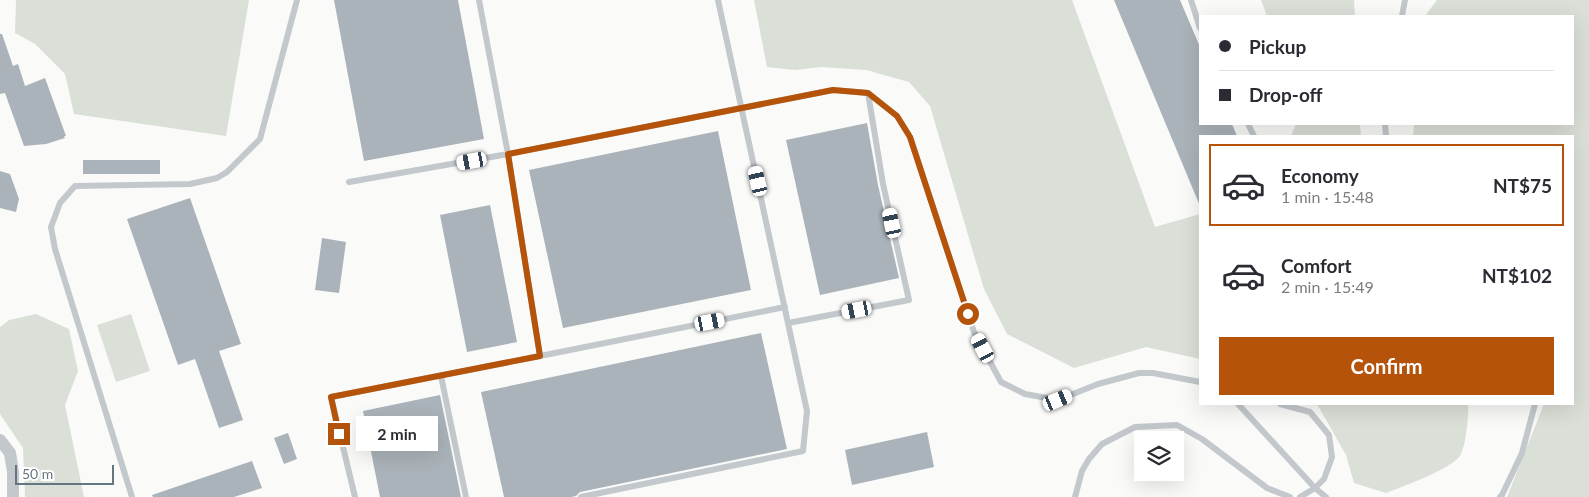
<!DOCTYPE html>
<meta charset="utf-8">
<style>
:root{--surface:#fff;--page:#f2f2f3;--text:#2b2b33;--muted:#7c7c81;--line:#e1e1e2;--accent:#b45309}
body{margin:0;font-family:Lato,sans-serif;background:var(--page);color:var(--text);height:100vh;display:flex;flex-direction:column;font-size:19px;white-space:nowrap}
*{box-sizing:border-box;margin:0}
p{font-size:16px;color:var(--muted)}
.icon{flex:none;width:28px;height:28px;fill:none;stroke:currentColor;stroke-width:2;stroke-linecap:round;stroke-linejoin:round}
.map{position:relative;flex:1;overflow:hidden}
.drawer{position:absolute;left:1199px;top:135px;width:375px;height:270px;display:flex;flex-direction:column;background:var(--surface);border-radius:0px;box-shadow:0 5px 20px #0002}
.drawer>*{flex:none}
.banner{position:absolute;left:1199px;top:15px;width:375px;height:110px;border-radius:0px;box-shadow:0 5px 20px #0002;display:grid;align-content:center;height:110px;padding:0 20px;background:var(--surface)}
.controls{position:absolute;left:1134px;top:431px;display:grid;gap:10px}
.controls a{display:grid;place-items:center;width:50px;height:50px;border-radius:0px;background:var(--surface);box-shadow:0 5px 20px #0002;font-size:25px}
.scale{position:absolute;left:15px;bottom:12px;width:99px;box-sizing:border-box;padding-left:5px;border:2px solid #657683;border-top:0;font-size:14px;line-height:18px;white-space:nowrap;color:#657683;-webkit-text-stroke:4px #fff;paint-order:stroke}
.end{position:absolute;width:22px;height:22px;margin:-11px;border:6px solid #b45309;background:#fff;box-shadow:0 0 0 2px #fff}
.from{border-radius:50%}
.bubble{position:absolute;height:35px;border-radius:0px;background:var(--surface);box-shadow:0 5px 20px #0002;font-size:16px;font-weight:700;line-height:35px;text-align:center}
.car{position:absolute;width:15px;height:30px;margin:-15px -8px;border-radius:6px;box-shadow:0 0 4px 1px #0007;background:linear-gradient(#fff 24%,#345 0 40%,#fff 0 76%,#345 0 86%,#fff 0)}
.banner b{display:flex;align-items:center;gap:18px;height:48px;font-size:19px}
.banner b+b{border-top:1px solid var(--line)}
.banner i{width:12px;height:12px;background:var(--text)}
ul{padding:9px 0 0;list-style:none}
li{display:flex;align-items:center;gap:15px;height:82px;margin:0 10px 8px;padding:0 10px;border:2px solid transparent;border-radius:0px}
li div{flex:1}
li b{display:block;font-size:19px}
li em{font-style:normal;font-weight:700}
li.active{border-color:var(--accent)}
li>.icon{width:45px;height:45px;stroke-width:1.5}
.button{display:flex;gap:10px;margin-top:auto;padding:10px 20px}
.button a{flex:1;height:58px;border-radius:0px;background:var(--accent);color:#fff;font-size:20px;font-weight:700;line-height:58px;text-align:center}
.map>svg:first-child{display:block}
.green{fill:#dadfd7}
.building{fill:#aab3b9}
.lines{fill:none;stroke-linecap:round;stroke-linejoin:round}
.lane{stroke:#c3c8cc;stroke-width:6}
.street{stroke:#c3c8cc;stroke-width:12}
.route{stroke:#b45309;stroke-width:6}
</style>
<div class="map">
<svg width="1589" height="497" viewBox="0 0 1589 497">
<rect width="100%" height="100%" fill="#fafaf8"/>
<path class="green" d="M16 0H249L226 136 74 114 65 74 35 44 15 33Z
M754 0H1072L1155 227 1200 214V359L1146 347 1074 368 1007 334 984 289 930 106 909 82 866 70 821 67 795 70 767 67Z
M1261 0H1354L1355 16H1267Z
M1437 0H1589V497H1507L1544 404H1572V136H1413L1414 124H1572V16H1425Z
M1296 124H1360L1361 136H1291Z
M36 314 69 329 78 371 65 405 84 497H25L23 448 0 414V327L9 320Z
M131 314 150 371 116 382 97 325Z
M1317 404H1468C1469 414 1466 449 1459 457 1448 470 1404 486 1386 493L1354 483 1346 455Z"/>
<path class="building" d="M334 0H458L484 139 364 161Z
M1114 0H1180L1200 47V124H1232L1237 136H1200V206Z
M0 34H2L13 66 18 64 25 86 45 78 66 136H64L65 138 46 144 24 146 5 93 0 94Z
M867 123 878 185 899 278 820 295 786 140Z
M718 131 751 290 563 328 529 170Z
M83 160H160V174H83Z
M0 171 10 174 19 199 16 212 0 208Z
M190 198 241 344 219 351 243 420 219 428 195 359 178 365 127 219Z
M490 205 517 342 467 352 440 215Z
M322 238 346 242 339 293 315 290Z
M761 333 787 449 580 492 576 496 571 497H504L481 392Z
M440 395 461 497H380L363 411Z
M927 432 934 467 852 485 845 450Z
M288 433 297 459 284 464 274 438Z
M252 461 262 488 234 497H153L152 495Z"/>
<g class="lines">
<path class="lane" d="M479 0 508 154 540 356 785 307
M1191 0 1200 28
M1402 16 1405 0
M1248 124 1254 136
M1385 124 1386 136
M349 182 508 154 833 90 868 93 897 116 910 137 974 332 1001 382 1025 394 1058 400 1098 384 1139 373H1153L1200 382
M788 323 909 300 883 184 868 93
M441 376 466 497
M1238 404 1315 488 1326 497
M1280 404 1310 412 1329 435 1332 457 1324 479 1315 488 1300 497
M132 497 55 249 51 227 60 203 75 186 190 184 217 178 227 172 260 139 297 0
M355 497 331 397 540 356
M581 497 803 451 807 411 718 0
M1075 497 1082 471 1089 459 1102 444 1135 427 1177 425 1202 439 1267 488 1290 497
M1500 497 1502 495 1522 453 1535 404"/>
<path class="street" d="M0 440 10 453 13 472V497"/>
</g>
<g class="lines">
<path class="route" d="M339 434 331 397 540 356 508 154 833 90 868 93 897 116 910 137 968 314"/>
</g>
</svg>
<div class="controls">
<a><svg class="icon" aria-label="layers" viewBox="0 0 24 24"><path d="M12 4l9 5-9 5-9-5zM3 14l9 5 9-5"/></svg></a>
</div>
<div class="scale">50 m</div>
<i class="end from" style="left:968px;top:314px"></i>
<i class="end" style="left:339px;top:434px"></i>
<div class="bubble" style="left:356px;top:416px;width:82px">2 min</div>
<i class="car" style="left:472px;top:161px;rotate:260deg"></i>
<i class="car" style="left:758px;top:181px;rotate:347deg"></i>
<i class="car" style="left:892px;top:223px;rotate:348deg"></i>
<i class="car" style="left:857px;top:310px;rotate:259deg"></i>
<i class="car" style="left:710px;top:322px;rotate:79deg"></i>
<i class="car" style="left:983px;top:348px;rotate:332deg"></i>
<i class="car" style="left:1058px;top:400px;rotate:68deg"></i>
<div class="banner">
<b><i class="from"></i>Pickup</b>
<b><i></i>Drop-off</b>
</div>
<section class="drawer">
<ul>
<li class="active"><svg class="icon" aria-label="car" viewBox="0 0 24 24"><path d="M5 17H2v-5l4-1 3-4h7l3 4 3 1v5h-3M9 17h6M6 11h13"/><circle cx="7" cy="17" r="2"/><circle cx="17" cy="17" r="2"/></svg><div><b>Economy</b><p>1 min · 15:48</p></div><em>NT$75</em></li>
<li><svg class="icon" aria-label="car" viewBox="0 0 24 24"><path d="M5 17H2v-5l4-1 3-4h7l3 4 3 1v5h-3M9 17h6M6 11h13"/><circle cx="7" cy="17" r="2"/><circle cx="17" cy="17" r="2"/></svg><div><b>Comfort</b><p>2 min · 15:49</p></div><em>NT$102</em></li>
</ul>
<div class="button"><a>Confirm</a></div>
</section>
</div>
